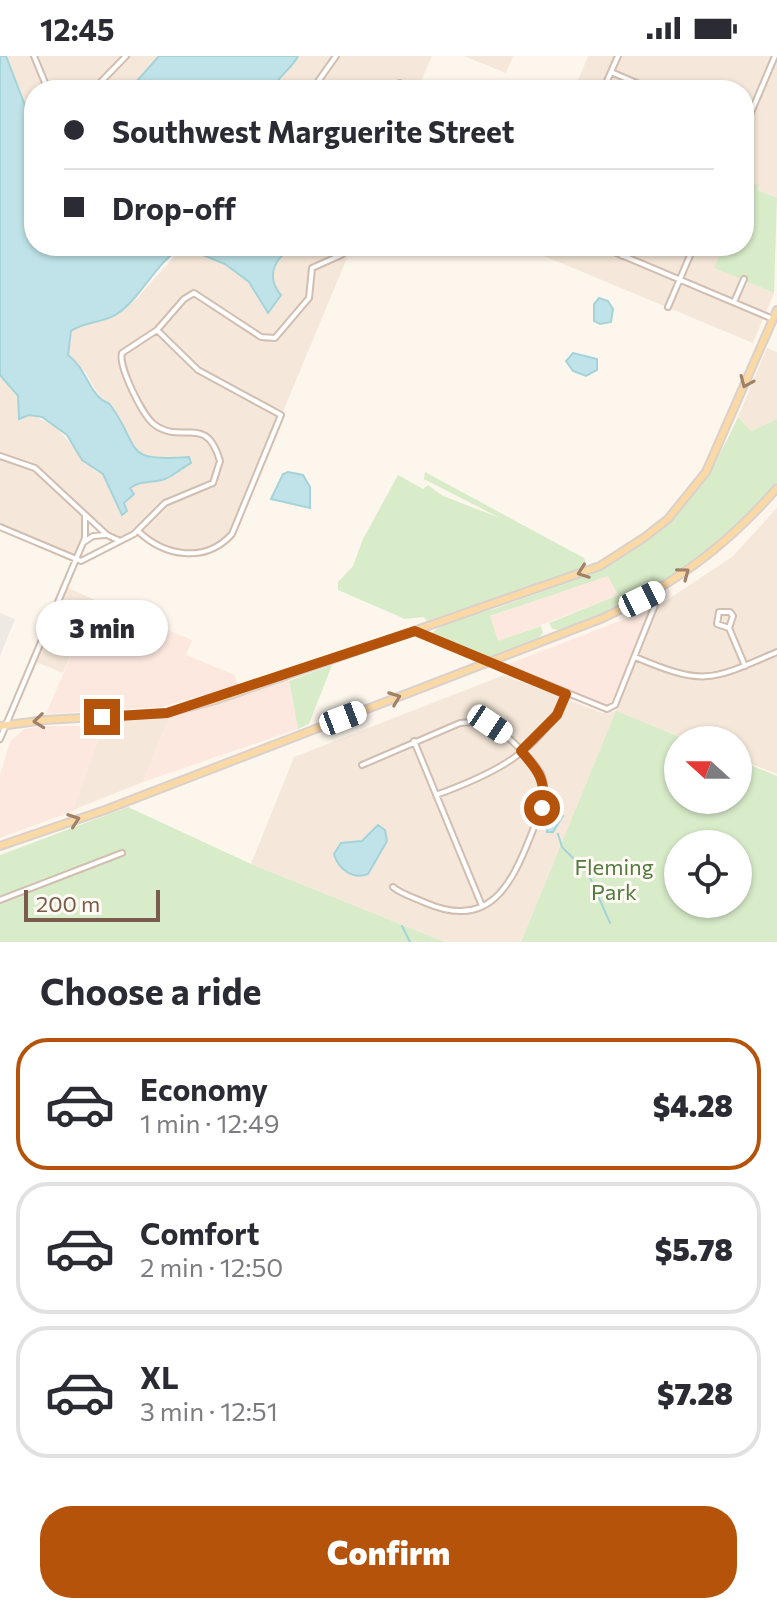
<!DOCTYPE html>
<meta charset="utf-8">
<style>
:root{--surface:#fff;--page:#f7f7f7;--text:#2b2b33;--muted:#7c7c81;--line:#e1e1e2;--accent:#b45309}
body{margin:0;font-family:Commissioner,sans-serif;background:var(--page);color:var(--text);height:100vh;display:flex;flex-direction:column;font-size:30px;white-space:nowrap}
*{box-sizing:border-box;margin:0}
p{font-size:26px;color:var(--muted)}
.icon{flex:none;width:44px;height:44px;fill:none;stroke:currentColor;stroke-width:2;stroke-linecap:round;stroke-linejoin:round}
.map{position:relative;height:886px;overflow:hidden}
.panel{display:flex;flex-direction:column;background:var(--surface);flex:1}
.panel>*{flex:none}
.banner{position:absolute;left:24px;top:24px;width:730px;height:176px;border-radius:32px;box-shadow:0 2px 6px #0004;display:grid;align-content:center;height:176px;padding:0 40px;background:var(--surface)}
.needle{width:52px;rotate:291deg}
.buttons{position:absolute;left:664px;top:670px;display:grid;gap:16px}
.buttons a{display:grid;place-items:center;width:88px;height:88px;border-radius:50%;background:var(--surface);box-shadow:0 2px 6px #0004;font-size:40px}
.scale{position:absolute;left:24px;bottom:20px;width:136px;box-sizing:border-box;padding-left:8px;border:4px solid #7a5c4d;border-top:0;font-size:22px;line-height:28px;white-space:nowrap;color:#7a5c4d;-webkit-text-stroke:6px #fffaf3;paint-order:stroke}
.end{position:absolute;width:36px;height:36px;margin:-18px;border:10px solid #b45309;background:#fff;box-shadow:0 0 0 4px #fff}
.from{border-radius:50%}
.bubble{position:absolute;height:56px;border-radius:28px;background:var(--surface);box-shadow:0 2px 6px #0004;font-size:26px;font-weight:800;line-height:56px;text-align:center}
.car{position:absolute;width:24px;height:48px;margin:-24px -12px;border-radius:10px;box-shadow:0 0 6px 2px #0007;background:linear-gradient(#fff 24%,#345 0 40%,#fff 0 76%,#345 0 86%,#fff 0)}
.banner b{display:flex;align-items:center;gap:28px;height:76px;font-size:30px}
.banner b+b{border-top:2px solid var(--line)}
.banner i{width:20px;height:20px;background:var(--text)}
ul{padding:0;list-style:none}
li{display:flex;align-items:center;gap:24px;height:132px;margin:0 16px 12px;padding:0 24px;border:4px solid var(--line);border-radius:32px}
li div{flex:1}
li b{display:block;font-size:30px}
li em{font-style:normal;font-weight:800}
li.selected{border-color:var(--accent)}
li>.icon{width:72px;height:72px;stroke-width:1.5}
h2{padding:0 40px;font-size:36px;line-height:96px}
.cta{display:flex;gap:16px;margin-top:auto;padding:16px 40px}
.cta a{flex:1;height:92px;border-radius:32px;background:var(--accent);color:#fff;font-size:32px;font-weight:800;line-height:92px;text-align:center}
.status{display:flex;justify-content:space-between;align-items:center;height:56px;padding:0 40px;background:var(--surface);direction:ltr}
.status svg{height:22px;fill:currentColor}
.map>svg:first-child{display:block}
.residential{fill:#f5e8da}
.commercial{fill:#fde8e0}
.industrial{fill:#efe9e4}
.green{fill:#d8ecc9;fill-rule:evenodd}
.water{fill:#bfe3e8;stroke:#a5d3da;stroke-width:2}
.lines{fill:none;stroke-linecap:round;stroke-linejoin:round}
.stream{stroke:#a5d3da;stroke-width:2}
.street-casing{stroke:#d1beb0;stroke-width:8}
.primary-casing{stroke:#dad1cd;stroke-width:10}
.street{stroke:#fff;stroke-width:4}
.primary{stroke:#fbd9a5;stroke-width:6}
.oneway{stroke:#a18267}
.route{stroke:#b45309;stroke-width:10}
.labels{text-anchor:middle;stroke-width:6;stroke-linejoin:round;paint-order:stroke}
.park-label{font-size:22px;fill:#537a41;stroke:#fffaf3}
</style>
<div class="status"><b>12:45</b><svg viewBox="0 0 49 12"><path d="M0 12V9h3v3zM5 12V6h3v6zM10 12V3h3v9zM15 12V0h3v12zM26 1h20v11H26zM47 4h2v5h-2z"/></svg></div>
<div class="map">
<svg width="777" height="886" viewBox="0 0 777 886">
<rect width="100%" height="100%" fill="#fdf6ec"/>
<path class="residential" d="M6 0H159L129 34H34V73Z
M298 0H432L417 34H271L276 23Z
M464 0H513L506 17Z
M588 0H777V142L757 134 751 126 744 141V34H574Z
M297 190H352L232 478 221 489 192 498 168 495 138 475 120 485 107 479 86 460V475L75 505 0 471V319L29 358 55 370 95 415 103 418 123 459 127 455 123 447 130 432 143 424 149 425 191 406 189 402 160 403 141 398 130 389 111 348 101 343 86 317 68 299 71 275 78 269 115 261 136 243 183 191 225 208 249 226 265 255 281 239 273 230 272 219 277 203Z
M520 190H724L715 212 774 237 753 287Z
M767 292 777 296V363L751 375 738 361Z
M777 452V718L738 703V684H690L616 656 521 886H445L251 808 294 701 504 619 602 657 616 655 658 550 732 501Z
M66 531 95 544 63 617 34 605Z
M170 660 143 726 73 754 104 666Z"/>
<path class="commercial" d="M608 519 618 539 498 586 489 561Z
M95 544 192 584 186 599 235 619 237 629 162 651 46 658Z
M651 553 610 649 603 650 503 610Z
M288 623 298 673 143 726 170 660Z
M47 670H103L73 755 0 782V719L10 686 24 673Z"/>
<path class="industrial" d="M0 557 15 563 0 600Z"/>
<path class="green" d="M750 126 759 129 757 134 777 142 774 237 714 212 724 190H744V141Z
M738 361 751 375 777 363V426C723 495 645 549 561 574L552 573 549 567 618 539 608 520 490 560 498 585 541 570 543 577 536 584 490 602 430 579C442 565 478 558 497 552 625 505 678 492 738 361Z
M425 416 584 502 587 510 427 565 424 561 405 563 338 534V526L353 510 363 483 398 419 423 433 428 429 443 440 500 462 424 423Z
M332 609 309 668 298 673 289 625Z
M616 655 688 684H678V744H738V704L777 720V886H521ZM678 788H738V848H678Z
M128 751 251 808 445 886H0V799Z"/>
<path class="water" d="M0 0H6L34 73V190H297C276 199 264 219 281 239L268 257 249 226 225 208 183 191C157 204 142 241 117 258 104 267 84 265 71 275L68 299C85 311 88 333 101 343 104 346 109 346 111 350 142 393 121 406 189 401L191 407C181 412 173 421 162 424 149 427 142 424 130 432L134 438 124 447 127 455 122 459 103 418 82 404 67 379 42 361 29 359 19 363 18 340 0 319Z
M159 0H298C293 11 278 21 271 34H129Z
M599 242 608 245 613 253 611 266 600 268 594 265V248Z
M573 297 597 303V314L586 320 573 315 566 305Z
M288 416 303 419 310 431V452L271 443 283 418Z
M553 755 563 760 553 776H547V761Z
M378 769 385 774 387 785 368 818C353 824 338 813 334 798L341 787 362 785Z"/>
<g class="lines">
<path class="stream" d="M558 778 562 791 588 817 610 867
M402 870 410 886"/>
<defs>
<path id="street" d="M34 0 48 34
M611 16 653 34
M93 34 126 0
M312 34 336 0
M384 34 400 27 414 34
M603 34 618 0
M744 73 775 0
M600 190 773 263
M622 200 626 190
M734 246 744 223
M668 251 694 190
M0 400 35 412 107 479 120 485
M0 471 81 505 134 478 165 447 213 427 220 405C206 357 183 389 155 369 143 361 118 310 122 297L157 274 184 243 194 237 261 281 275 282 309 242 312 212 341 199 352 190
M138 475C164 500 205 508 232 478L281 359 198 314 157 274
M84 486 93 480 105 479
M729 572 717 568 719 556H730L733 560 729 572 745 610
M415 575 607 653 615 649 661 534
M635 601C704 630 710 625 777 596
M0 683 85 482V459
M414 685 482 850
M362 709 460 667C485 664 497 670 514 687 523 696 537 708 542 720 549 740 538 760 531 779 511 830 489 874 426 847 415 842 401 838 393 831
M436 739C491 719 542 696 566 638
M0 844 122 797"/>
<path id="primary" d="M0 670 45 664 167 657 216 644 600 510 645 481 668 463 706 416 777 254
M0 790 105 754 603 562C674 528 725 492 777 432"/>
</defs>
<use href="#street" class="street-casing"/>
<use href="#primary" class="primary-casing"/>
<use href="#street" class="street"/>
<use href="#primary" class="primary"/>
</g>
<defs><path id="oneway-chevron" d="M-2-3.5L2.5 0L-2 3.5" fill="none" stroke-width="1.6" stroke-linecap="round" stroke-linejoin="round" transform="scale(2)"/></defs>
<g class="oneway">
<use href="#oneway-chevron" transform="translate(746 326) rotate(113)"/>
<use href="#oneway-chevron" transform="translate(583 516) rotate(160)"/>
<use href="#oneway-chevron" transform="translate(684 517) rotate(-37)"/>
<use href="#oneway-chevron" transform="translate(395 642) rotate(-21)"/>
<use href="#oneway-chevron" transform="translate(39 665) rotate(174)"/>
<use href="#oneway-chevron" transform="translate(74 764) rotate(-19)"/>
</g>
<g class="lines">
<path class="route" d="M102 661 167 657 415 575 566 638 557 659 521 695C538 714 547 725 542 752"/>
</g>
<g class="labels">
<g class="park-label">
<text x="614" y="819">Fleming<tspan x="614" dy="25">Park</tspan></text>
</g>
</g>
</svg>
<div class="buttons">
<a><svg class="needle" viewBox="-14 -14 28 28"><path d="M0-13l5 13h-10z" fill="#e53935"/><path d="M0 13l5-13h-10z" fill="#7c7c81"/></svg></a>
<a><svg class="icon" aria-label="locate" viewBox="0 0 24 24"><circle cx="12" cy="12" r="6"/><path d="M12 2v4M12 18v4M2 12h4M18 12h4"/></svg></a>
</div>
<div class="scale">200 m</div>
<i class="end from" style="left:542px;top:752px"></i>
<i class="end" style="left:102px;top:661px"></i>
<div class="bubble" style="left:36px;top:544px;width:132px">3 min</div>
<i class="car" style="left:642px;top:543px;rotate:64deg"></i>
<i class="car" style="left:343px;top:662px;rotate:69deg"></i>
<i class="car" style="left:490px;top:668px;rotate:124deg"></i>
<div class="banner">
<b><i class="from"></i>Southwest Marguerite Street</b>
<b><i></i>Drop-off</b>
</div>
</div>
<section class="panel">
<h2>Choose a ride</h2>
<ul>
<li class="selected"><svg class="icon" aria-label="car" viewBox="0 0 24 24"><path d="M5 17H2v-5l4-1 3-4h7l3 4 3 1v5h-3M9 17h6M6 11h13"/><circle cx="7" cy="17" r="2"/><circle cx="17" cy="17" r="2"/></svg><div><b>Economy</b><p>1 min · 12:49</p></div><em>$4.28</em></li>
<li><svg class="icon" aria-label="car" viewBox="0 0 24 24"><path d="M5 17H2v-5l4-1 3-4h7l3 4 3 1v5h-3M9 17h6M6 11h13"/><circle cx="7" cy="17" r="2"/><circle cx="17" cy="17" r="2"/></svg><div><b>Comfort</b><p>2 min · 12:50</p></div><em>$5.78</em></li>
<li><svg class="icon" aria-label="car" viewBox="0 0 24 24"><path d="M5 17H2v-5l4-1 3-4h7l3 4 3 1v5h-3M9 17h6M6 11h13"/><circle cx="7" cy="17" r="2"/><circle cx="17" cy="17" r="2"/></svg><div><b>XL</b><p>3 min · 12:51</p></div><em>$7.28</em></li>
</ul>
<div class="cta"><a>Confirm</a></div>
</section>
